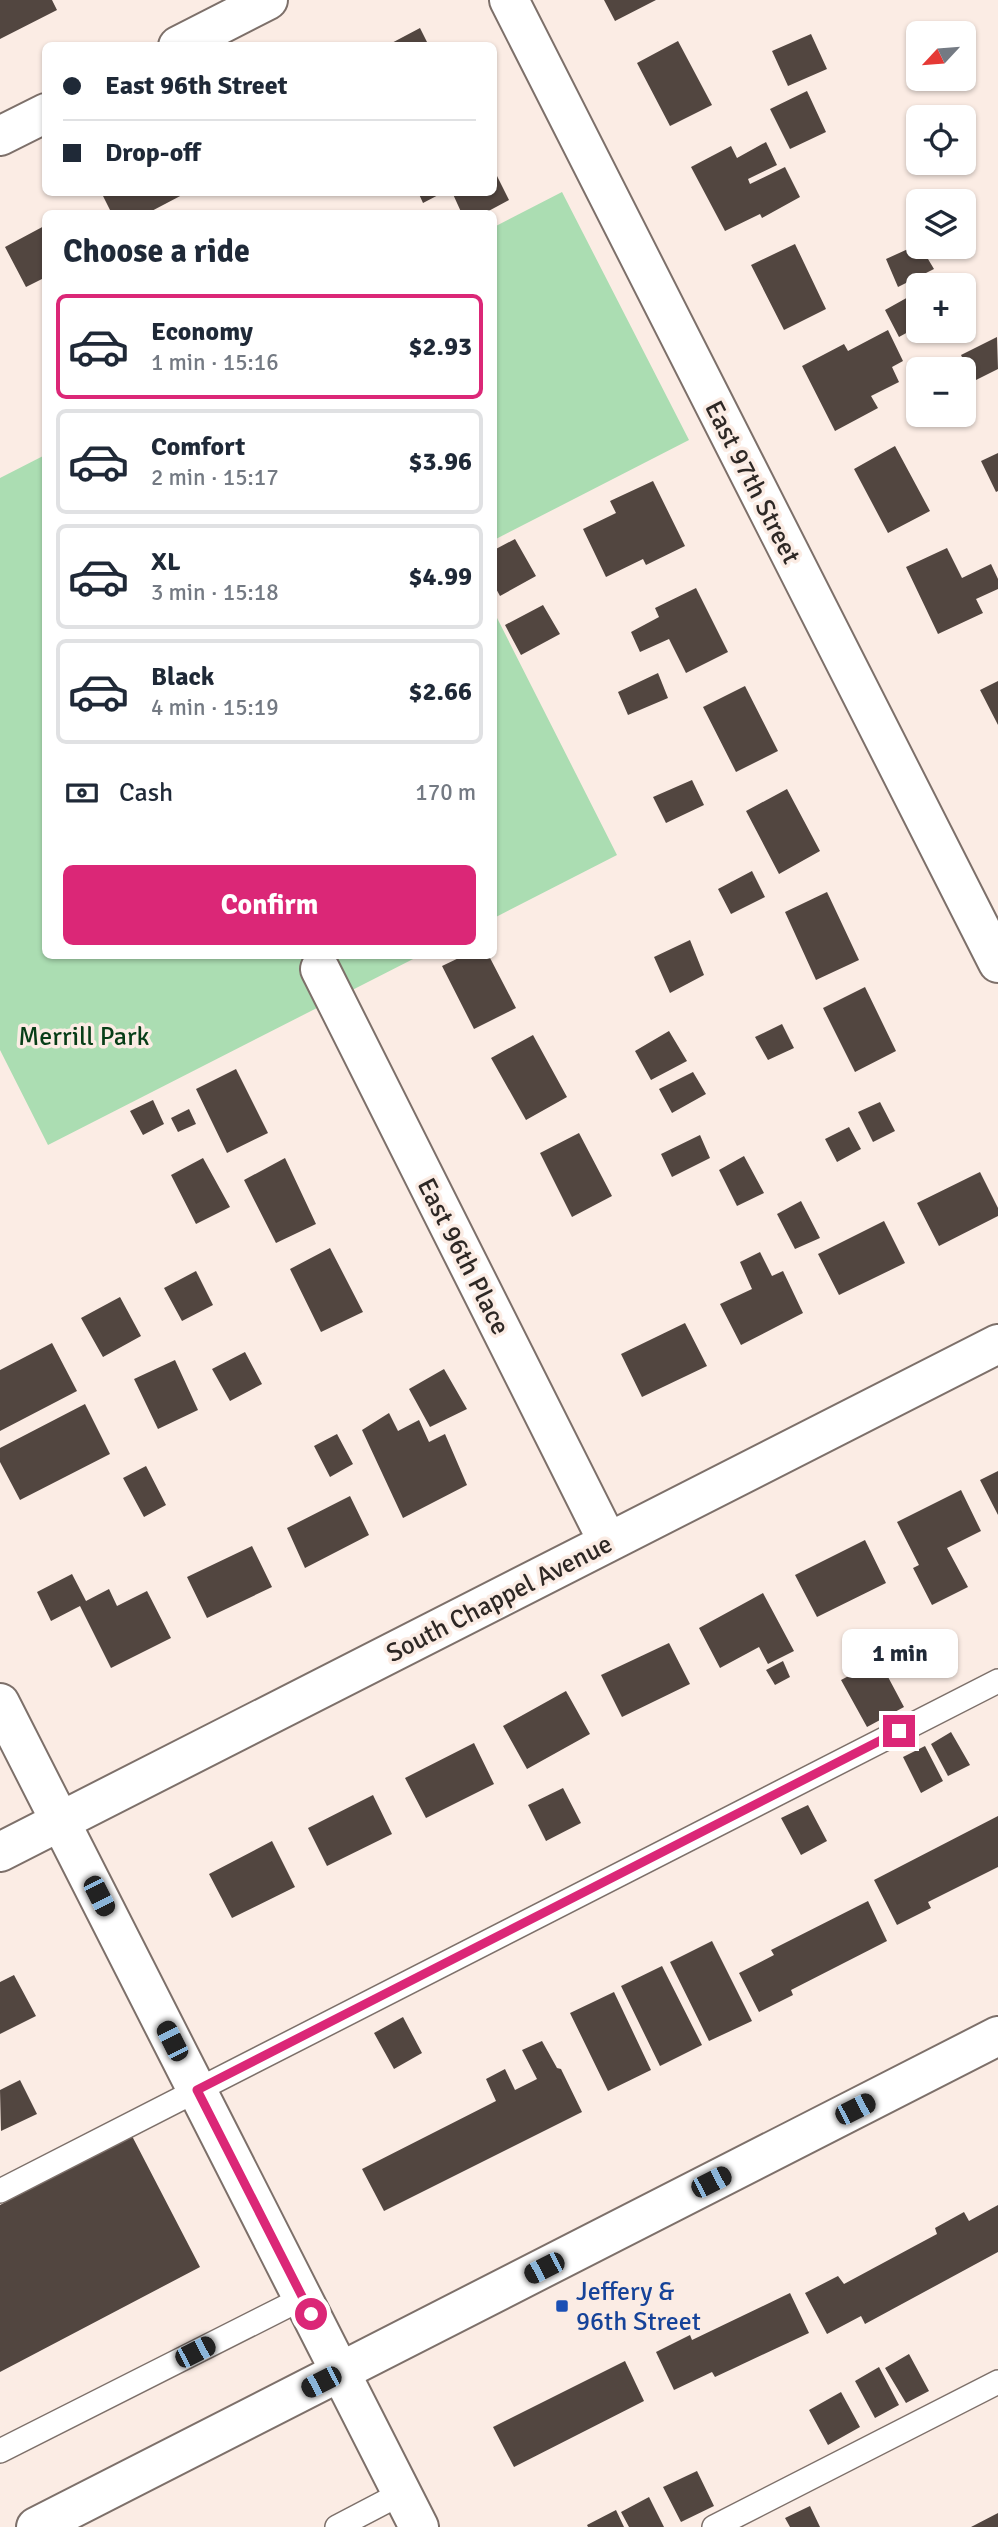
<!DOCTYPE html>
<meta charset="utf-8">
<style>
:root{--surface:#fff;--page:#f2f2f3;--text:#1f2937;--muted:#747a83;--line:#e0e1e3;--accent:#db2777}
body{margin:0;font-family:Signika,sans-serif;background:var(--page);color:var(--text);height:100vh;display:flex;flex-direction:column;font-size:26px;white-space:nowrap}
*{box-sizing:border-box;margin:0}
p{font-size:23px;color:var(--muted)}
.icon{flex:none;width:38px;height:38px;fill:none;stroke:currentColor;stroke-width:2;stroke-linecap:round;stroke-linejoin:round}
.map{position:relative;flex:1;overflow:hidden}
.side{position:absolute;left:42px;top:210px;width:455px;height:749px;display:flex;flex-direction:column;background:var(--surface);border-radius:10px;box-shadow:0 2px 5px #0004}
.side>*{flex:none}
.top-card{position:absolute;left:42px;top:42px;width:455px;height:154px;border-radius:10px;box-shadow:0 2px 5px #0004;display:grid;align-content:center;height:154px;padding:0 21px;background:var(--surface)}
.needle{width:46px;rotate:244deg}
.controls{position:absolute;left:906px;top:21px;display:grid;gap:14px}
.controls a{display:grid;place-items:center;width:70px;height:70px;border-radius:10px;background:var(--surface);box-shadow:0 2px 5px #0004;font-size:35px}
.end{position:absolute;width:32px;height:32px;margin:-16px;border:9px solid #db2777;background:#fff;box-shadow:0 0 0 4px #fff}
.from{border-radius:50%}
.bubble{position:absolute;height:49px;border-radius:10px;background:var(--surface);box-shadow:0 2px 5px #0004;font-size:23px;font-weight:700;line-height:49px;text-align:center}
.car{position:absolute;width:21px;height:42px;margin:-21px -10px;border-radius:9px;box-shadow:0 0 5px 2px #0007;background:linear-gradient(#222 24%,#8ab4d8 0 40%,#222 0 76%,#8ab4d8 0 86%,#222 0)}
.top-card b{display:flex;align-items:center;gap:24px;height:66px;font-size:26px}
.top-card b+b{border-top:2px solid var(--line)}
.top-card i{width:18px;height:18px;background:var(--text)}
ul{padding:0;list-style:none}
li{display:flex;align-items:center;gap:21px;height:105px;margin:0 14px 10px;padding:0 7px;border:4px solid var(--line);border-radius:10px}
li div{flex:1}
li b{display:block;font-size:26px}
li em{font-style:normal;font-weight:700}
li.active{border-color:var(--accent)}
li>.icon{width:63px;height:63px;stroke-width:1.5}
h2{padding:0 21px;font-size:32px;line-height:84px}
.pay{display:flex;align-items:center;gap:18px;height:77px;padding:0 21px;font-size:26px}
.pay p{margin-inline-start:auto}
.primary-button{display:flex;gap:14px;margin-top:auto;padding:14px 21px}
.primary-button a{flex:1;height:80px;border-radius:10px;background:var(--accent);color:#fff;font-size:28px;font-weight:700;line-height:80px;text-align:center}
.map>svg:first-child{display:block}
.green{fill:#abddb2}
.building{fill:#524640}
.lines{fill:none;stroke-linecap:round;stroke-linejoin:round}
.service-casing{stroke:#7d706a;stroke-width:26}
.minor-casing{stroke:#7d706a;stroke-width:42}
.secondary-casing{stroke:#7d706a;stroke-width:42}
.service{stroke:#fff;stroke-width:23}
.minor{stroke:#fff;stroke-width:38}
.secondary{stroke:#fff;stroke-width:38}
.route{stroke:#db2777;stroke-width:9}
.transit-dot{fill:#1a4fb4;stroke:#fbece4;stroke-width:2.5}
.labels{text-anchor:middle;stroke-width:7;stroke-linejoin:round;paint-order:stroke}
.street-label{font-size:26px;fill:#2e2825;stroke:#fbece4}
.park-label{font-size:26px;fill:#073d17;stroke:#fbece4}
.transit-label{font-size:26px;fill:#164399;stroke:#fbece4;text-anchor:start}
</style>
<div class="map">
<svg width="998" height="2527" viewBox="0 0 998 2527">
<rect width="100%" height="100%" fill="#fbece4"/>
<path class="green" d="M562 192 689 440 494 540V227Z
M45 455 46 956H419L48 1145 0 1050V478Z
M494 612 617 855 494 918Z"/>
<path class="building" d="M0 0H52L57 10 0 39Z
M604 0H656L615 21Z
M420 28 429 46H386Z
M811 34 827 69 788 86 772 51Z
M678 41 712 105 670 126 637 63Z
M807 91 826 132 790 149 770 109Z
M766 142 777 165 748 179 750 184 785 167 800 197 762 218 760 214 725 231 691 167 731 146 737 158Z
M494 170 509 200 483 214H462L452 192H494Z
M101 192H183L184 194 146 214H112Z
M418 192H444L423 203Z
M46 225V277L26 287 5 247Z
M795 244 826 309 784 330 751 265Z
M919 244 934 269 898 287 886 259Z
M919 291V326L899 337 885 310Z
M888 330 903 361 892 367 899 382 871 396 878 408 835 431 802 366 844 344 848 351Z
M997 337 998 369 974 381 961 355Z
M895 446 930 511 888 533 854 469Z
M998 453V491L996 492 981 461Z
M653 481 685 546 646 565 643 559 606 577 583 529 616 513 610 501Z
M515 539 536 576 500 596 494 585V550Z
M947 548 962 578 991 564 998 579V589L976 599 983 613 938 634 906 567Z
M696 588 728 652 686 673 669 639 640 652 631 632 659 617 655 608Z
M543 605 560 634 521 655 505 625Z
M658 673 668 698 628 715 618 692Z
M998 681V725L980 690Z
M745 686 778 751 736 772 703 707Z
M692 780 704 805 666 823 653 797Z
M787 789 820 851 779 874 746 811Z
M752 871 765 897 731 914 718 889Z
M827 892 859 960 816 980 785 912Z
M690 940 704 975 670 993 654 957Z
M463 956H489L516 1008 474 1029 442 966Z
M865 987 896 1051 855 1072 823 1008Z
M782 1024 794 1048 768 1060 755 1037Z
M669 1031 687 1061 651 1080 635 1051Z
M533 1035 567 1097 526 1120 491 1058Z
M236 1069 268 1133 227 1153 196 1089Z
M693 1072 706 1094 672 1113 659 1089Z
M153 1100 164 1124 143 1135 130 1111Z
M880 1102 895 1131 873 1142 858 1112Z
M189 1109 196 1124 178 1132 171 1118Z
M849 1127 861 1149 837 1162 825 1139Z
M579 1133 612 1196 572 1217 540 1153Z
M700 1135 710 1158 672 1177 661 1154Z
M744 1156 764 1193 737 1206 719 1170Z
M203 1158 230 1207 196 1224 171 1175Z
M285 1158 316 1224 276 1243 244 1180Z
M980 1172 998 1208V1216L939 1246 917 1203Z
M801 1201 820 1238 795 1249 777 1214Z
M884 1221 905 1263 839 1295 818 1254Z
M330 1248 363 1312 321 1332 290 1269Z
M760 1252 772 1276 783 1271 803 1313 741 1345 720 1304 752 1289 740 1262Z
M196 1271 213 1305 182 1321 164 1288Z
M120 1297 141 1336 103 1357 81 1318Z
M685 1323 707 1366 642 1397 621 1354Z
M52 1343 77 1391 0 1431V1370Z
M245 1352 262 1384 230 1401 212 1369Z
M175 1360 198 1410 158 1429 134 1379Z
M444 1369 467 1409 430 1427 409 1389Z
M85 1404 110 1454 20 1500 0 1462V1448Z
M389 1413 398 1431 419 1420 429 1442 445 1434 467 1485 403 1518 362 1430Z
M337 1434 353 1464 330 1477 314 1446Z
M146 1466 166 1505 144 1517 123 1478Z
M998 1471V1515L980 1480Z
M961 1490 981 1531 947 1548 968 1587 932 1605 913 1568 919 1565 897 1522Z
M350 1496 369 1535 305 1568 287 1528Z
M865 1540 886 1583 817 1617 795 1575Z
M252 1546 272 1587 207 1618 187 1577Z
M72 1574 86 1601 109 1589 117 1606 147 1591 171 1638 111 1668 80 1606 51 1621 37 1592Z
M763 1593 794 1651 768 1664 759 1647 720 1668 699 1628Z
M669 1643 690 1684 622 1717 601 1675Z
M879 1660 904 1707 867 1727 841 1680Z
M783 1661 790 1677 775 1685 766 1670Z
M566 1691 590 1734 527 1769 503 1726Z
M951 1732 970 1765 948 1776 931 1744Z
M474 1743 494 1784 426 1818 405 1778Z
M925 1746 943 1781 921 1793 903 1757Z
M563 1788 581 1823 546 1841 528 1805Z
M373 1795 392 1834 327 1866 308 1828Z
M808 1805 827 1841 801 1855 781 1818Z
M998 1816V1867L928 1902 931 1908 897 1925 874 1880Z
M272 1841 295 1887 232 1918 209 1874Z
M868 1901 887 1941 791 1990 793 1995 759 2012 739 1973 774 1955 771 1950Z
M712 1941 752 2021 709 2041 670 1962Z
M662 1966 702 2045 660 2066 621 1986Z
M14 1975 36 2016 0 2034V1982Z
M614 1992 651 2070 608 2091 570 2013Z
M403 2017 422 2053 394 2069 374 2033Z
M542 2041 557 2068 561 2069 582 2112 384 2211 362 2169 496 2101 486 2079 505 2069 515 2090 537 2079 522 2050Z
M20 2080 37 2114 1 2131 0 2090Z
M132 2136 200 2267 0 2372V2205Z
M998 2205V2252L865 2324 861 2316 827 2334 805 2293 838 2276 844 2284 937 2234 935 2228 964 2212 969 2221Z
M790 2293 809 2333 715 2377 712 2372 674 2390 656 2352 690 2335 692 2340Z
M909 2354 929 2391 906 2403 885 2368Z
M625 2361 644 2401 514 2467 493 2427Z
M879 2367 899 2405 875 2418 855 2381Z
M841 2392 860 2427 828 2445 809 2410Z
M697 2471 714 2506 681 2522 663 2487Z
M649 2497 664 2527H629L621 2512Z
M810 2506 820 2527H790L785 2518Z
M616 2510 624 2527H588L587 2525Z
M998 2513V2527H971Z"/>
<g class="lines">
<defs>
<path id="service" d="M0 2191 998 1681
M0 2451 303 2298
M337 2527 402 2493
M714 2527 998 2382"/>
<path id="minor" d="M509 0 998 963
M178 46 268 0
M0 136 46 113
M320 969 608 1542
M0 1703 419 2527
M0 1852 998 1344"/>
<path id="secondary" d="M36 2527 998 2036"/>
</defs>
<use href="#service" class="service-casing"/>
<use href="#minor" class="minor-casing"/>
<use href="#secondary" class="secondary-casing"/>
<use href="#service" class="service"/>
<use href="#minor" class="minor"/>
<use href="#secondary" class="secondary"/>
</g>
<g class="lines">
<path class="route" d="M311 2314 197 2090 899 1731"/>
</g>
<rect class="transit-dot" x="555" y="2299" width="14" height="14" rx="3.5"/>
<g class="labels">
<g class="street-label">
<text transform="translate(753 482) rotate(63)" y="9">East 97th Street</text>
<text transform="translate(464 1256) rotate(63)" y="9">East 96th Place</text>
<text transform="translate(499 1598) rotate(-27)" y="9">South Chappel Avenue</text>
</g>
<g class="park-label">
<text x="84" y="1045">Merrill Park</text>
</g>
<g class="transit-label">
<text x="576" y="2300">Jeffery &amp;<tspan x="576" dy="30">96th Street</tspan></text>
</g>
</g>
</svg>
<div class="controls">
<a><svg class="needle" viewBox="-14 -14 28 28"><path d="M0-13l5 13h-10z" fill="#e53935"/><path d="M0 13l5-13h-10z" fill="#747a83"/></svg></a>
<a><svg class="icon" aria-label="locate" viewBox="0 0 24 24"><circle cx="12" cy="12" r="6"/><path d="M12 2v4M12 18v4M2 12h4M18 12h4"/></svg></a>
<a><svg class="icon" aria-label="layers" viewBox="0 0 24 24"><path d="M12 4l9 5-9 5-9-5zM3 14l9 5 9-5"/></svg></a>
<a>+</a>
<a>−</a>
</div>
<i class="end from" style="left:311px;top:2314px"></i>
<i class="end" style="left:899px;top:1731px"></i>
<div class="bubble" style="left:842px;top:1629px;width:116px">1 min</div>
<i class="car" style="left:99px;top:1896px;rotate:153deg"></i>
<i class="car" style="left:172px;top:2041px;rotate:333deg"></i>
<i class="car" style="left:855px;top:2109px;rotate:63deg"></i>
<i class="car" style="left:711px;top:2182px;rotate:63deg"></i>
<i class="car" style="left:544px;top:2268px;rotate:243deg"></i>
<i class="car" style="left:195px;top:2352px;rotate:63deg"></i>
<i class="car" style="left:321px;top:2382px;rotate:243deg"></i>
<div class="top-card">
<b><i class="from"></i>East 96th Street</b>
<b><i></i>Drop-off</b>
</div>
<section class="side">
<h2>Choose a ride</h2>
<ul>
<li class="active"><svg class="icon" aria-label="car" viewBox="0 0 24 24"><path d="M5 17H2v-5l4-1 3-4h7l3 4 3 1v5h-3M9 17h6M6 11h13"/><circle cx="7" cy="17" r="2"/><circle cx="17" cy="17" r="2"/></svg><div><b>Economy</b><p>1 min · 15:16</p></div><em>$2.93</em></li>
<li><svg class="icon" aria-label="car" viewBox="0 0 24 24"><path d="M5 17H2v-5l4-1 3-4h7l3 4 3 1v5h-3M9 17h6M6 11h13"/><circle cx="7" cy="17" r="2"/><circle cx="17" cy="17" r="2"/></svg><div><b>Comfort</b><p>2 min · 15:17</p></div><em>$3.96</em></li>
<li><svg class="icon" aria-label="car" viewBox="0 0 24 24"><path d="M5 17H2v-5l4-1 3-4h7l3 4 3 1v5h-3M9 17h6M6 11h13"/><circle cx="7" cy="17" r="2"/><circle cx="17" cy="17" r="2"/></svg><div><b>XL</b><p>3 min · 15:18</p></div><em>$4.99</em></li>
<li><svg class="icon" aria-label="car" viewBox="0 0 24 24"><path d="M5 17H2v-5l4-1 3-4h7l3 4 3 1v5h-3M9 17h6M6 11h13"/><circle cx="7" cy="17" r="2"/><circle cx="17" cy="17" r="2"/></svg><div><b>Black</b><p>4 min · 15:19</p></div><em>$2.66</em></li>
</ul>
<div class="pay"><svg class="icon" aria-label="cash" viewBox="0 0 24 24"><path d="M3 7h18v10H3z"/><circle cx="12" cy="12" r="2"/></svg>Cash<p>170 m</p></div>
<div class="primary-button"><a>Confirm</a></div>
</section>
</div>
